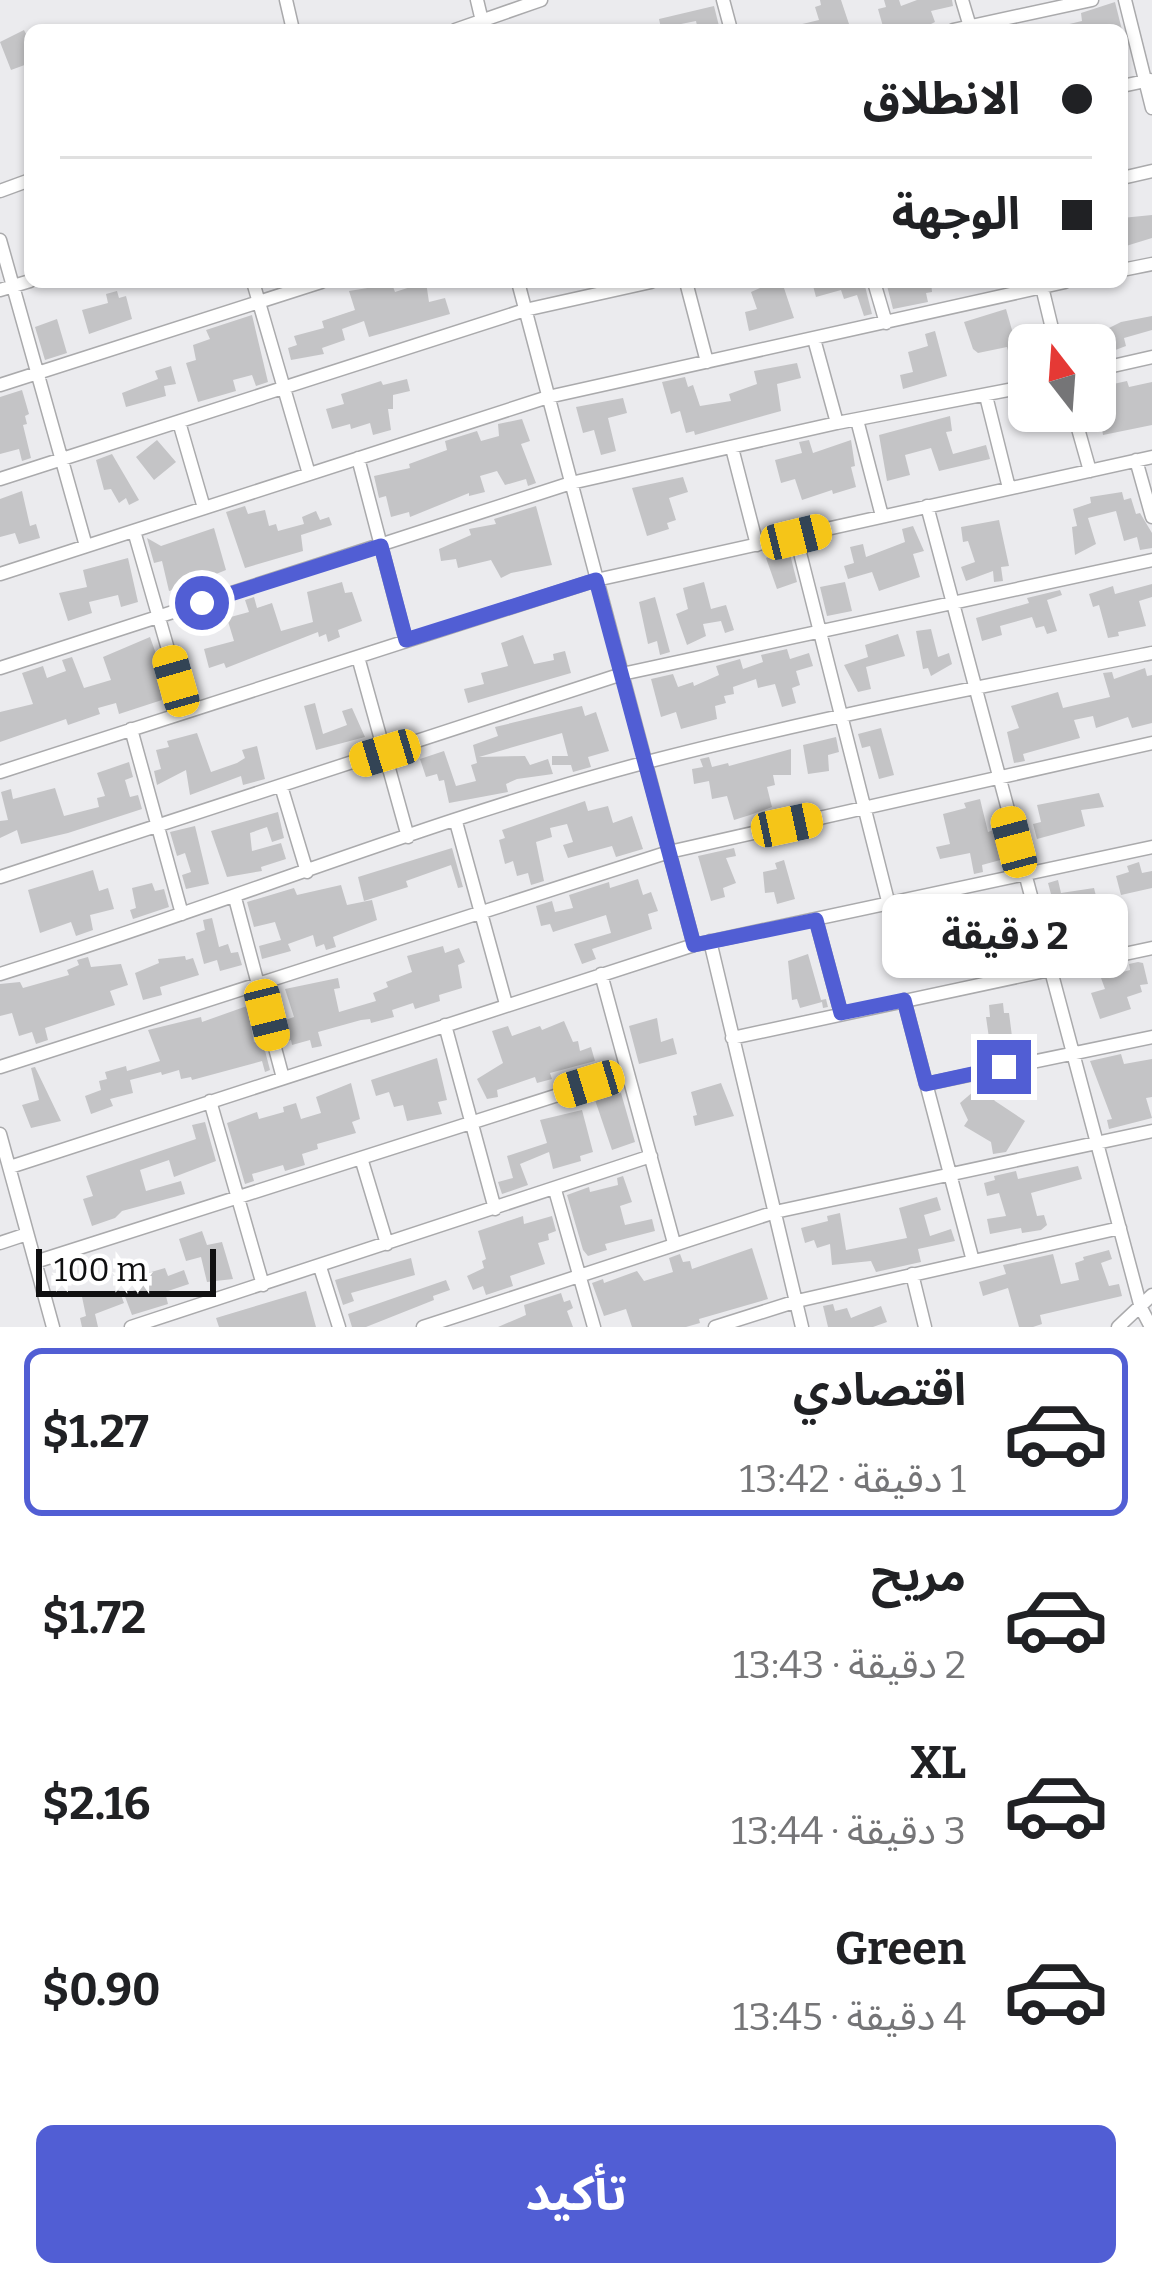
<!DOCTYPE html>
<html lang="ar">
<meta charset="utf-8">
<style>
:root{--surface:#fff;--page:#f6f6f6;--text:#202124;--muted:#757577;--line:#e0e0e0;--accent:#515ed4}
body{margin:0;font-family:Bitter,"Noto Sans Arabic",serif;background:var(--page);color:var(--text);direction:rtl;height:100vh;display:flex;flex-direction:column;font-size:45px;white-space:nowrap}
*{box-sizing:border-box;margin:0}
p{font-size:39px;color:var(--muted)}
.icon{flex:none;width:66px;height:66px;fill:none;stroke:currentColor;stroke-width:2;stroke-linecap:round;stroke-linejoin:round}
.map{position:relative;height:1327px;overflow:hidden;direction:ltr}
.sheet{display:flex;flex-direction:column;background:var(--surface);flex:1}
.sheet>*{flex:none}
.hud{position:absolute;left:24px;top:24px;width:1104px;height:264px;border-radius:18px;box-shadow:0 3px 9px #0004;direction:rtl;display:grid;align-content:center;height:264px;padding:0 36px;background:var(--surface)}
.needle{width:78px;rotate:343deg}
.buttons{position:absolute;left:1008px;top:324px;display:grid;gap:24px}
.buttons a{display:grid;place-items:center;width:108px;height:108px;border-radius:18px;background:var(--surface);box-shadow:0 3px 9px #0004;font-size:60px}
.scale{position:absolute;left:36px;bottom:30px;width:180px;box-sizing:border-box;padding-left:12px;border:6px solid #101011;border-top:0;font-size:33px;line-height:42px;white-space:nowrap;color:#101011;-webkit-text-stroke:9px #fff;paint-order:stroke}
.end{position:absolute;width:54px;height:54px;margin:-27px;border:15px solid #515ed4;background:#fff;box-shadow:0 0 0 6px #fff}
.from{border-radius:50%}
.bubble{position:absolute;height:84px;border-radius:18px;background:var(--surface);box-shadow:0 3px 9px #0004;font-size:39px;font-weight:700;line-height:84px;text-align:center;direction:rtl}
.car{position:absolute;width:36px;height:72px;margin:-36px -18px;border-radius:15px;box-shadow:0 0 9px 3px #0007;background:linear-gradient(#f5c518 24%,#345 0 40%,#f5c518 0 76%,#345 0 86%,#f5c518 0)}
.hud b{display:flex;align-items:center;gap:42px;height:114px;font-size:45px}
.hud b+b{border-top:3px solid var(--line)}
.hud i{width:30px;height:30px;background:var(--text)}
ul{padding:21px 0 0;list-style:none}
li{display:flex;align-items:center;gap:36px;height:168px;margin:0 24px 18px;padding:0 12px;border:6px solid transparent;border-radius:18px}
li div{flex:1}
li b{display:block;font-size:45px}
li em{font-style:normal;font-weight:700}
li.selected{border-color:var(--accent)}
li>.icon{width:108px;height:108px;stroke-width:1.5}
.primary-button{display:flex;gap:24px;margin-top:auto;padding:24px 36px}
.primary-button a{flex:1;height:138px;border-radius:18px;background:var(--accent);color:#fff;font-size:48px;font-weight:700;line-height:138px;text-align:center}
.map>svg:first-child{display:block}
.building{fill:#c4c4c6}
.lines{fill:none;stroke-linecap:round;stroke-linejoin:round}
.street-casing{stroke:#aaaaac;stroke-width:15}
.street{stroke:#fff;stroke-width:12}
.route{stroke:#515ed4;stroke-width:15}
</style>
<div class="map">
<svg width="1152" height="1327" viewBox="0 0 1152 1327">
<rect width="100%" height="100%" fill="#ebebee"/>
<path class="building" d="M820 0H841L851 30H794V26L819 20 815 7 821 5Z
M884 0H899L901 6 917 0H952L953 6 931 11 935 22 919 30H884L878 9 886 7Z
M1115 2 1122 30H1061V26L1082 21 1081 13Z
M714 6 719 26 716 30H698L696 21 661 28 659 19Z
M24 30 30 42V63L11 70 0 42Z
M1152 215V238L1126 246 1122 218Z
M426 282 429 302 445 298 450 314 369 337 364 321 342 329 345 340 322 348 324 354 291 360 288 348 297 345 294 336 324 328 322 321 355 310 349 291 392 284 395 292Z
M774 282H780L784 288 794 318 749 331 745 312 757 309 751 292Z
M812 282H864L872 314 864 316 857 295 844 299 841 290 816 297Z
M886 282H931L932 292 926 293 928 302 893 309Z
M117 291 119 298 126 296 132 319 89 334 82 310 108 303 106 294Z
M1006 309 1014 337 1021 335 1024 345 1029 343V357L1011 362 1007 347 978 353 973 349 964 322Z
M252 315 268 382 256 386 252 375 233 380 236 391 198 402 186 363 196 360 193 345 210 339 206 330Z
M1152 316V330L1124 338 1126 346 1102 355 1095 335 1121 322Z
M57 319 67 353 45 360 35 327Z
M935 331 947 376 903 389 900 375 913 372 908 352 928 346 925 334Z
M797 363 801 378 777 384 781 411 695 435 694 431 686 433 680 411 671 414 662 382 685 377 688 387 693 385 700 406 731 401 729 394 757 384 754 371Z
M171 366 176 384 164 386 166 396 126 407 122 393 158 379 155 371Z
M407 379 410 391 393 395V409H388L391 430 373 435 370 423 351 429 350 424 332 429 326 409 344 404 341 394 381 381 383 385Z
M1127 381 1129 387 1152 382V425L1103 435 1095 388Z
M22 390 29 414 25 416 27 424 23 425 31 458 22 461 19 449 0 454V397Z
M623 398 627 413 608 418 616 451 601 455 594 430 583 433 576 407Z
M950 416 952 431 946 432 953 454 986 445 990 459 939 471 931 448 905 455 910 475 887 481 879 435Z
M522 419 530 441 521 444 536 483 528 486 526 479 505 485 497 471 480 476 485 492 469 496V493L410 517 409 512 391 517 386 496 379 498 374 476 410 468 409 464 447 450 445 441 477 431 481 441 499 436 498 424Z
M157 440 176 462 154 480 136 457Z
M809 440 813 453 851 440 855 466 851 467 856 487 833 494 832 490 802 500 795 479 781 483 775 460 802 453 799 442Z
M112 454 139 500 129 505 126 498 119 503 111 489 104 490 96 460Z
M683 477 688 492 669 498 676 520 667 523 669 529 647 536 632 488Z
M22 491 30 526 36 524 40 538 19 544 15 533 0 537V499Z
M1122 492 1124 500 1131 498 1136 514 1140 513 1152 533V548L1140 550 1137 537 1124 541 1116 511 1088 518 1096 544 1075 555 1072 527 1077 526 1073 509 1091 503 1090 497Z
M245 506 248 514 265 510 269 526 276 524 278 531 304 524 302 517 316 511 320 520 329 517 332 525 301 535 303 551 245 568 226 512Z
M536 506 552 565 511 573 501 578 491 560 458 568 456 559 441 561 439 549 471 535 469 529 496 524 494 519Z
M999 520 1009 566 1001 567 1003 581 994 582 993 571 966 581 961 567 975 562 968 541 963 542 961 527Z
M913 526 924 551 913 554 920 577 879 591 872 572 848 579 844 566 854 563 850 547 863 544 866 557 905 542 902 529Z
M214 528 226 570 211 576 213 584 178 594 177 589 169 591 162 561 154 563 147 538 161 546Z
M789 550 797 582 777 589 766 558Z
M128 558 138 602 121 607 118 595 89 602 92 613 68 621 59 593 87 587 83 570Z
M342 582 345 593 352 592 362 621 338 630 340 637 328 642 326 634 319 637 318 632 226 668 224 663 209 668 204 649 234 641 227 618 249 612 245 600 254 597 257 608 272 603 281 631 313 622 307 592Z
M704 582 711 609 726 605 734 630 725 633 721 621 703 624 706 636 687 645 676 614 688 609 683 588Z
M845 582 852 611 827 616 820 587Z
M1152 584V597L1139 601 1146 626 1118 632 1119 636 1108 638 1099 605 1093 607 1089 594 1113 586 1115 594Z
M1060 590 1062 595 1047 600 1057 631 1047 634 1044 626 1036 628 1032 617 1000 626 1002 635 982 641 976 618 1029 603 1027 598Z
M655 597 670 652 660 655 657 641 648 644 639 602Z
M931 629 938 657 949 653 952 664 931 676 928 668 923 669 916 631Z
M898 634 905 656 866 667 871 689 858 692 844 665 868 657 865 645Z
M523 635 534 664 554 660 553 654 565 651 571 673 468 703 464 689 484 684 481 673 508 666 501 643Z
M150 637 168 687 160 690 162 700 119 714 116 703 98 708 100 714 68 725 66 719 0 742V712L33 704 22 673 43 666 47 678 66 671 62 660 72 657 84 688 111 680 103 657Z
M787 649 790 659 809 653 813 666 796 671 800 685 792 688 796 703 782 707 775 684 758 688 756 679 733 687 734 694 724 696 726 703 715 706 717 719 681 729 676 712 661 717 651 679 673 674 678 687 693 682 694 686 719 675 716 666 740 659 743 669 763 662 761 655Z
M1145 668 1147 676 1152 675V723L1132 728 1128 717 1096 728 1093 716 1074 720 1080 738 1023 754 1025 761 1014 763 1007 732 1019 728 1011 706 1058 692 1063 708 1110 697 1103 673 1112 672 1114 679Z
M315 703 323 734 347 725 342 711 352 708 365 737 316 750 304 706Z
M582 706 585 716 596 712 609 751 588 757 591 767 573 772 571 765H552V756H568L562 733 479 757 525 756 530 765 548 759 553 774 517 779 506 784 508 792 449 803 444 780 439 781 437 774 426 777 420 759 444 751 456 786 476 781 471 765 477 763 473 745 498 736 495 727Z
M881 728 894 775 879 779 870 746 862 748 858 734Z
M197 733 211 772 237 763 245 758 242 750 257 746 265 779 243 785 241 776 190 795 186 770 157 785 154 771 161 769 156 750 169 747 167 741Z
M836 737 839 752 828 755 829 771 808 774 803 745Z
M791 749V775H773L775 785 767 787 772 807 750 815 734 820 727 796 712 799 709 781 694 784 692 769 703 767 700 759 709 757 712 767 728 763 729 766Z
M129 762 133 777 125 780 130 797 138 795 142 809 68 833 21 844 17 830 0 838V821L8 820 1 792 11 789 13 799 55 788 64 816 99 807 97 798 105 796 97 773Z
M1099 793 1104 807 1081 810 1085 826 1037 839 1033 824 1041 822 1037 805Z
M980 799 988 832 996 829 1004 859 982 865 983 872 974 874 970 853 940 859 936 847 950 844 943 814 966 808 964 803Z
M585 801 588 811 608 806 613 823 632 816 643 849 616 857 612 846 568 858 563 845 573 842 567 824 550 828 552 837 536 842 544 881 531 885 528 873 517 876 513 861 505 864 499 840 505 838 502 830Z
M278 812 284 838 272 842 267 827 250 833 252 851 281 843 286 859 261 867 262 871 227 877 211 831Z
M195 826 209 884 186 889 182 875 191 872 185 853 177 856 170 832Z
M452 848 463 887 458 888 451 865 406 881 408 887 364 901 358 877Z
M734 848 736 856 726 858 736 883 723 888 725 897 711 901 698 856Z
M784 860 795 899 777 904 774 892 765 893 763 872 777 869 775 863Z
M1139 862 1142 873 1152 871V888L1121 895 1116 876 1129 872 1127 866Z
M93 870 99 891 108 888 114 909 90 915 93 930 76 936 71 922 40 933 28 890Z
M638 879 643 895 651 892 658 911 648 914 652 929 592 949 596 959 582 964 574 944 611 933 606 915 553 932 550 924 541 926 536 906 552 901 555 912 573 908 569 895 609 882 610 888Z
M1058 880 1061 893 1094 888 1100 912 1092 914 1101 946 1067 953 1048 883Z
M152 883 155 891 164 889 169 907 133 919 130 910 136 908 132 888Z
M341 885 347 905 372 900 377 920 333 937 336 947 326 950 324 944 316 947 313 935 288 944 291 951 262 959 259 946 281 940 275 922 254 927 247 902 294 888 297 895Z
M992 895 995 907 1002 905 1007 919 988 926 995 953 956 965 953 950 945 952 939 922 964 915 960 902Z
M212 918 219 947 228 944 231 953 238 952 242 965 220 971 217 960 204 964 196 933 205 930 203 920Z
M443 946 445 953 459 948 465 962 458 965 462 988 439 995 440 1001 415 1009 413 1003 392 1010 394 1017 371 1023 370 1019 361 1020 318 1032 322 1046 312 1048 310 1040 292 1045 291 1040 284 1042 279 1022 294 1017 285 989 338 978 340 988 334 989 339 1012 376 1001 373 993 388 987 386 982 412 972 407 956Z
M808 954 821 1000 826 999 828 1007 823 1008 822 1002 800 1008 797 999 792 1000 788 961Z
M185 956 186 960 193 958 199 975 160 987 162 995 143 1000 135 973 159 963 158 959Z
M88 957 91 967 121 964 128 985 110 991 115 1005 45 1028 48 1040 36 1044 32 1032 19 1036 12 1013 0 1016V984L20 982 23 988 69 975 67 970 79 965 77 960Z
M1138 962 1143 963 1148 984 1140 985 1142 992 1127 997 1131 1009 1100 1019 1091 993 1105 989 1101 978 1130 970 1129 964Z
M1003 1003 1004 1013H1009L1014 1052 999 1054 998 1044 990 1045 986 1017H990L989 1005Z
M247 1006 254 1042 263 1043 270 1070 265 1072 262 1061 192 1080 191 1077 181 1079 179 1070 162 1075 161 1072 130 1080 133 1093 110 1099 113 1106 91 1114 85 1096 101 1090 99 1081 107 1079 105 1072 126 1066 127 1071 160 1061 148 1030 201 1017 202 1022Z
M657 1018 661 1042 673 1038 677 1054 639 1064 629 1026Z
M564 1021 573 1042 578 1041 580 1051 591 1047 595 1061 550 1073 552 1079 537 1083 535 1077 497 1090 498 1097 487 1099 477 1079 503 1063 492 1031 508 1026 512 1036 540 1026 542 1030Z
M1121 1054 1124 1064 1152 1059V1097L1146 1098 1152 1118 1109 1129 1107 1120 1112 1119 1090 1061Z
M437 1058 447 1100 438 1102 442 1114 407 1121 403 1105 394 1107 389 1092 376 1096 371 1080Z
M35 1067 61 1121 31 1128 22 1105 39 1100 31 1068Z
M351 1083 360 1119 352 1122 356 1133 317 1144 318 1149 302 1154 305 1165 285 1171 283 1165 252 1174 254 1181 245 1184 227 1123 257 1112 259 1119 284 1112 283 1107 296 1103 301 1119 321 1113 316 1097Z
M721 1083 734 1116 695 1126 693 1116 697 1115 691 1092Z
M981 1085 995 1101 1025 1121 1006 1152 993 1154 991 1142 964 1126 968 1120 960 1103Z
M621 1093 635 1142 612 1150 595 1100Z
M582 1110 593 1152 580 1156 581 1161 553 1169 549 1152 520 1164 528 1185 502 1194 498 1182 513 1178 507 1156 547 1143 540 1120Z
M205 1122 216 1161 174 1177 169 1160 140 1170 146 1191 181 1181 185 1194 122 1211 115 1218 92 1226 83 1199 93 1196 86 1176 196 1139 192 1125Z
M1078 1166 1082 1179 1031 1193 1037 1216 1044 1215 1047 1225 1041 1230 1022 1233 1021 1228 990 1234 987 1219 1006 1216 999 1193 987 1196 984 1183 995 1180 994 1176 1016 1171 1018 1179Z
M623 1176 632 1202 620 1206 625 1225 652 1219 655 1231 605 1244 607 1250 588 1256 583 1250 567 1195 589 1187 590 1192 618 1185 617 1178Z
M937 1197 941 1210 924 1215 930 1236 951 1229 955 1241 918 1249 921 1262 876 1272 871 1261 832 1265 830 1244 817 1248 814 1240 805 1243 801 1228 828 1221 827 1216 840 1213 846 1250 907 1238 899 1208Z
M523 1216 524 1224 552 1216 556 1231 548 1234 549 1240 538 1243 545 1264 510 1276 513 1286 486 1295 483 1286 473 1290 467 1276 484 1268 482 1261 486 1259 478 1231Z
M202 1231 207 1245 222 1242 233 1279 207 1282 201 1257 186 1261 179 1239Z
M752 1248 768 1299 699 1319 700 1323 686 1327H632L626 1309 604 1316 592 1283 603 1279 604 1283 637 1271 644 1281 673 1272 669 1258 680 1254 683 1262 690 1261 692 1269Z
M1109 1250 1112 1259 1101 1263 1109 1286 1119 1284 1122 1296 1040 1315 1042 1324 1033 1327H1019L1008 1288 983 1296 979 1282 1006 1274 1003 1265 1053 1254 1061 1284 1079 1280 1075 1263 1084 1260 1083 1257Z
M411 1258 415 1275 351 1293 354 1301 343 1305 335 1280Z
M165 1268 168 1276 184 1270 189 1284 165 1292 168 1304 132 1315 124 1294 138 1289 137 1284 143 1283 141 1275Z
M446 1280 450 1290 433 1296 434 1300 366 1327H352L348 1314Z
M119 1290 124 1303 95 1314 98 1327H82L80 1318 86 1316 81 1292 88 1291 89 1296Z
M306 1291 316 1327H219L216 1318Z
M561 1293 564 1302 570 1300 573 1308 567 1311 573 1327H498L526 1315 524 1305Z
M833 1304 835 1311 847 1308 851 1318 881 1306 887 1322 873 1327H828L823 1306Z"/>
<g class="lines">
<defs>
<path id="street" d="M286 0 293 30
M477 0 482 21
M723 0 731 30
M962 0 971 30
M1125 0 1152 108
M455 30 541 0
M953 30 1092 0
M1122 86 1150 80
M1122 178 1152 171
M0 191 30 180
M0 240 86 546
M1122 270 1152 264
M253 282 309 474
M518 282 694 945
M686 282 707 362
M874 282 886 323
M1042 287 1056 345
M0 290 30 281
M814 339 837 423
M1095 370 1152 357
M0 385 321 282
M986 396 1009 488
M1073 411 1090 471
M857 420 882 516
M179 422 204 508
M732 448 757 545
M358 458 406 641
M1136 460 1152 517
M0 479 525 310 651 282
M927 506 1141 1308 1151 1327
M134 531 186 712
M796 537 889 905
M0 574 548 397 1065 282
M358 657 408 837
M0 668 571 483 837 423 1029 386
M131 729 182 914
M0 772 596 580 1152 457
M281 786 307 872
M456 822 506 1004
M0 877 622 674 1152 560
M235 898 283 1078
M816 920 841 1013
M710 941 802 1327
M0 974C217 907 428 820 647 762 813 719 983 686 1152 653
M601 974 674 1243
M904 1000 973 1261
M445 1025 495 1209
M732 1038 1152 948
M0 1067 669 852 1152 743
M926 1084 1152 1037
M210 1101 263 1285
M0 1134 53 1327
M361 1158 387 1244
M10 1167 694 945 1152 847
M555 1190 594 1327
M0 1243 27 1234
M35 1262 627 1073
M320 1267 339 1327
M912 1274 925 1327
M131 1327 651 1156
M423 1327 775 1212 1152 1131
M715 1327 797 1301 1120 1228
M1118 1327 1152 1295"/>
</defs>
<use href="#street" class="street-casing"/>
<use href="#street" class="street"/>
</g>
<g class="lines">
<path class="route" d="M202 603 381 546 406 640 596 580 694 945 816 920 841 1013 904 1000 926 1084 1004 1067"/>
</g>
</svg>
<div class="buttons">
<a><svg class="needle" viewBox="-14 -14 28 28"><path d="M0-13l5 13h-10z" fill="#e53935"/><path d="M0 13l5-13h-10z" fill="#757577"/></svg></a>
</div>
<div class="scale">100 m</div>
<i class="end from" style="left:202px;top:603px"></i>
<i class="end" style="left:1004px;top:1067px"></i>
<div class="bubble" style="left:882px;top:894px;width:246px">2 دقيقة</div>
<i class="car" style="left:796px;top:537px;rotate:76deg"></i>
<i class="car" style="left:176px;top:681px;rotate:344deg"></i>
<i class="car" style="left:385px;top:753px;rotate:253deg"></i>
<i class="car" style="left:787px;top:825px;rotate:78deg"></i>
<i class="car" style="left:1014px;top:842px;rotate:345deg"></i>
<i class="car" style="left:267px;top:1015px;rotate:166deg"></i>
<i class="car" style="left:589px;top:1084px;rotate:253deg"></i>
<div class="hud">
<b><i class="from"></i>الانطلاق</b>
<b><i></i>الوجهة</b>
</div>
</div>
<section class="sheet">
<ul>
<li class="selected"><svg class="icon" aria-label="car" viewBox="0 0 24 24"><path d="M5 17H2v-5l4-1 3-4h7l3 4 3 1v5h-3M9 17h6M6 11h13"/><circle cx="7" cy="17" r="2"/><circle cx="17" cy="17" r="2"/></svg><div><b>اقتصادي</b><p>1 دقيقة · 13:42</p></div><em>$1.27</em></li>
<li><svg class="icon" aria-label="car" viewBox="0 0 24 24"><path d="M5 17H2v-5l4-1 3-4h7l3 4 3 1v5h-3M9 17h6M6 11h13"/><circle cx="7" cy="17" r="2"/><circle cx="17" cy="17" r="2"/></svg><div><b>مريح</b><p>2 دقيقة · 13:43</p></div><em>$1.72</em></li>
<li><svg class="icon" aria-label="car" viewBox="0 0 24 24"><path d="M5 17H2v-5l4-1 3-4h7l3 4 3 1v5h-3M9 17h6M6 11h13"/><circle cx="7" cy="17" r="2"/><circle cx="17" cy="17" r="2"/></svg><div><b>XL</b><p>3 دقيقة · 13:44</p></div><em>$2.16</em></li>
<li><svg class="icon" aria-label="car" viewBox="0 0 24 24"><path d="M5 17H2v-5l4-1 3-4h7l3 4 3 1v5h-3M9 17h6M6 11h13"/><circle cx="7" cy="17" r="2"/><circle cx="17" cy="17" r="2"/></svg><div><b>Green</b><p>4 دقيقة · 13:45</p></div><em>$0.90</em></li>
</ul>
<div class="primary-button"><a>تأكيد</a></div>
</section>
